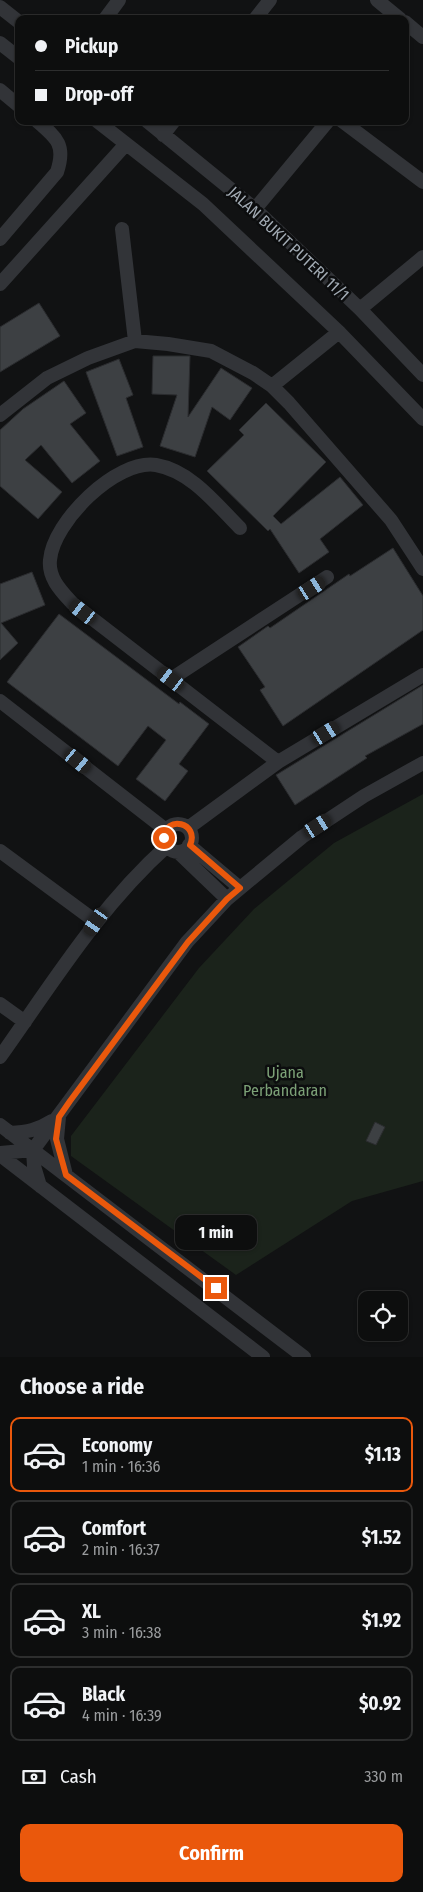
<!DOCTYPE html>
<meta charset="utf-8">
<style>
:root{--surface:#0d0e0e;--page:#161717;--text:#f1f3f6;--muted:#9a9c9e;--line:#2d2e2e;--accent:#ea580c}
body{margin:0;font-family:"Fira Sans Condensed",sans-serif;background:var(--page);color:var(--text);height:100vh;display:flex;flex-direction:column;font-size:19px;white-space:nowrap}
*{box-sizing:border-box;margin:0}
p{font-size:16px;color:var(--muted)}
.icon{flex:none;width:28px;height:28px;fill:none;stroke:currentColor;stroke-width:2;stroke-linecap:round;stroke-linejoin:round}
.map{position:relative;height:1357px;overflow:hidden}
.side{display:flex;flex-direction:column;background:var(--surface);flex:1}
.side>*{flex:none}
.guide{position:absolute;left:15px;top:15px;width:394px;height:110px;border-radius:10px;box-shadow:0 1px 4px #0004,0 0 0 1px var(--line);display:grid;align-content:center;height:110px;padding:0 20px;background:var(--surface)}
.buttons{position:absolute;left:358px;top:1291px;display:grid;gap:10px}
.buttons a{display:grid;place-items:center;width:50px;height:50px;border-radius:10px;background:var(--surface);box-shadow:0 1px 4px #0004,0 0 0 1px var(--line);font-size:25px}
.end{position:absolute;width:22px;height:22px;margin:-11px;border:6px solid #ea580c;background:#fff;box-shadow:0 0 0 2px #fff}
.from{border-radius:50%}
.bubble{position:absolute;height:35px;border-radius:10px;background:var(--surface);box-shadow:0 1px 4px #0004,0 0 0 1px var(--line);font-size:16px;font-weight:700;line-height:35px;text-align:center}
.car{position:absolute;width:15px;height:30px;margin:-15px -8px;border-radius:6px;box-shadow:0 0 4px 1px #0007;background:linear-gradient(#222 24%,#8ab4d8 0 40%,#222 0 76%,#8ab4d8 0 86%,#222 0)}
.guide b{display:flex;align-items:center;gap:18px;height:48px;font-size:19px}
.guide b+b{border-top:1px solid var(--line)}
.guide i{width:12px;height:12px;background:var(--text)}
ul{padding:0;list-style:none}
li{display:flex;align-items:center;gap:15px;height:75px;margin:0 10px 8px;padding:0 10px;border:2px solid var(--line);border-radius:10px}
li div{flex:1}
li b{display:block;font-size:19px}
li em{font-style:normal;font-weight:700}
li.current{border-color:var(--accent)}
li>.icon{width:45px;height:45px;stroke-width:1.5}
h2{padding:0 20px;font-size:22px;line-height:60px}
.pay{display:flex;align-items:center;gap:12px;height:55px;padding:0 20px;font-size:19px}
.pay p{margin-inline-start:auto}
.button{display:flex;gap:10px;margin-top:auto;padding:10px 20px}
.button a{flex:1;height:58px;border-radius:10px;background:var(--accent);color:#fff;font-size:20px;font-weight:700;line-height:58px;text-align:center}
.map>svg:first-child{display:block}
.green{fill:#1b231b}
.building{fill:#3d4043;stroke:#2b2c2f}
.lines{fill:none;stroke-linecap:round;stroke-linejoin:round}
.minor{stroke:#323438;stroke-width:14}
.route{stroke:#ea580c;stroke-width:6}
.labels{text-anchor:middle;stroke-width:5;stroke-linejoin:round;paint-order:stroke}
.street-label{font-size:16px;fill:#a2abb4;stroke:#0c0d0e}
.park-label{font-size:16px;fill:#7ca177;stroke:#0c0d0e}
</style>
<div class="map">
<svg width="423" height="1357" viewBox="0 0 423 1357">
<rect width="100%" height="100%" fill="#111213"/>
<path class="green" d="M423 794V1181L352 1201 236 1275 71 1156V1136L199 968 254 909 334 843Z"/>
<path class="building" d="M39 303 60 336 0 372V327Z
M153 356H190L188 417 221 368 252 388 230 420 212 407 195 457 160 446 177 395 152 394Z
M119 359 133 395 126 398 143 447 117 456 86 372Z
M64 381 86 413 70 424 100 461 72 483 41 445 25 460 62 492 38 519 0 486V430L23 409Z
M266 403 326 462 273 516 281 524 340 477 363 505 320 539 329 552 299 573 270 529 268 531 207 471 244 435 239 430Z
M393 548 423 596V630L283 726 260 690 265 687 238 647 268 626 270 628 349 574 350 576Z
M32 572 45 605 1 623 18 643 0 660V584Z
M59 614 179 704 180 702 209 724 179 764 188 771 165 801 136 779 166 740 148 726 118 766 7 682Z
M423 685V724L365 756 367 758 295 805 276 775Z
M375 1122 385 1127 376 1145 366 1141Z"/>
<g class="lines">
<path class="minor" d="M377 0 400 19
M0 7 19 22
M105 19 119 0
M255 19 270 0
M405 22 423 37
M0 43 19 58
M0 90 19 106
M97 121 203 204 339 332 423 419
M147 121 255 209 360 309 423 375
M342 121 423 182
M163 135 174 121
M255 209 328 121
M122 229 135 341
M0 239 57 172C66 145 57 138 37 121
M0 284 126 144
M360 309 423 257
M272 386 339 332
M0 415 47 378 88 358 135 341 168 344 211 351 253 373 272 386 289 403 391 520 423 569
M240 528C216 504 191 471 156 465 116 459 53 522 50 560 48 578 61 591 72 603L278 762
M171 679 327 577
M0 701 166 830
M164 838a14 14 0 1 1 28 0a14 14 0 1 1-28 0Z
M188 828 278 762 423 675
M189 845 240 888
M0 851 95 921
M178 852 227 899
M0 1004 25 1022
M0 1057C52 984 99 907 167 846
M59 1117 57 1139 66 1175
M0 1125 304 1357
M10 1133C27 1132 38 1130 52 1121
M0 1153 33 1150
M0 1155 263 1357
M40 1186 34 1166 33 1150 187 942 227 899 302 837 364 796 423 763"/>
</g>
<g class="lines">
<path class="route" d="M164 838C165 814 200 823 190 845L240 888 227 899 188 942 70 1101 59 1117 56 1139 66 1175 216 1288"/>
</g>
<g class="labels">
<g class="street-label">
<text transform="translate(289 243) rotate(43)" y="6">JALAN BUKIT PUTERI 11/1</text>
</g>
<g class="park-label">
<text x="285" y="1078">Ujana<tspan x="285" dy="18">Perbandaran</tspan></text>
</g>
</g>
</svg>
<div class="buttons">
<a><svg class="icon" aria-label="locate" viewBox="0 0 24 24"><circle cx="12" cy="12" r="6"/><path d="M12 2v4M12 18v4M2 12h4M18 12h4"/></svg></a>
</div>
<i class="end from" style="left:164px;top:838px"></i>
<i class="end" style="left:216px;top:1288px"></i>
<div class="bubble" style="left:175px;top:1215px;width:82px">1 min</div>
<i class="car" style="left:312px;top:588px;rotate:57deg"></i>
<i class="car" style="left:83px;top:612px;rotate:308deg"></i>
<i class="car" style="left:171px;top:679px;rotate:307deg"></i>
<i class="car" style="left:326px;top:733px;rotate:59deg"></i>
<i class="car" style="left:78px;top:761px;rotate:129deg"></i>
<i class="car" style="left:318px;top:826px;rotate:57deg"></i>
<i class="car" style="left:96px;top:922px;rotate:215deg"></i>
<div class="guide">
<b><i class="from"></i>Pickup</b>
<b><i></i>Drop-off</b>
</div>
</div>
<section class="side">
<h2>Choose a ride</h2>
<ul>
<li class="current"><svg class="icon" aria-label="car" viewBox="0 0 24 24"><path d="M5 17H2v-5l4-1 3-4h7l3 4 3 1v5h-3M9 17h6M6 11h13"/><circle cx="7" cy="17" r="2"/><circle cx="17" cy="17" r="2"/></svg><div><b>Economy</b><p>1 min · 16:36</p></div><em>$1.13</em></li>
<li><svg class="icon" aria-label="car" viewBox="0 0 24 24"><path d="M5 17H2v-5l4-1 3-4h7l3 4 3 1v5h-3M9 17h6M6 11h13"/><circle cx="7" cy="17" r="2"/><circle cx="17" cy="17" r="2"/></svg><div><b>Comfort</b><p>2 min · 16:37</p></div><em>$1.52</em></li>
<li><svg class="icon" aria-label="car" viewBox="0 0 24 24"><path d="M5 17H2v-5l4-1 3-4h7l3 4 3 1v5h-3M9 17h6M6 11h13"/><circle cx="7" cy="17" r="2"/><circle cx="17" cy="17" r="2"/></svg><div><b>XL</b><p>3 min · 16:38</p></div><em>$1.92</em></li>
<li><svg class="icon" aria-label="car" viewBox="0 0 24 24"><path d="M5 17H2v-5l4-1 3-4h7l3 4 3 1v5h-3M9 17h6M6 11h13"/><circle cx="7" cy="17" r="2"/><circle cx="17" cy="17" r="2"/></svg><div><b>Black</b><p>4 min · 16:39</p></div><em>$0.92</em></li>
</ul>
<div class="pay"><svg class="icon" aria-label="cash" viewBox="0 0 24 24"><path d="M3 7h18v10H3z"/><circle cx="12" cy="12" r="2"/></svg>Cash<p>330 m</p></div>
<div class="button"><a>Confirm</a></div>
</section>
